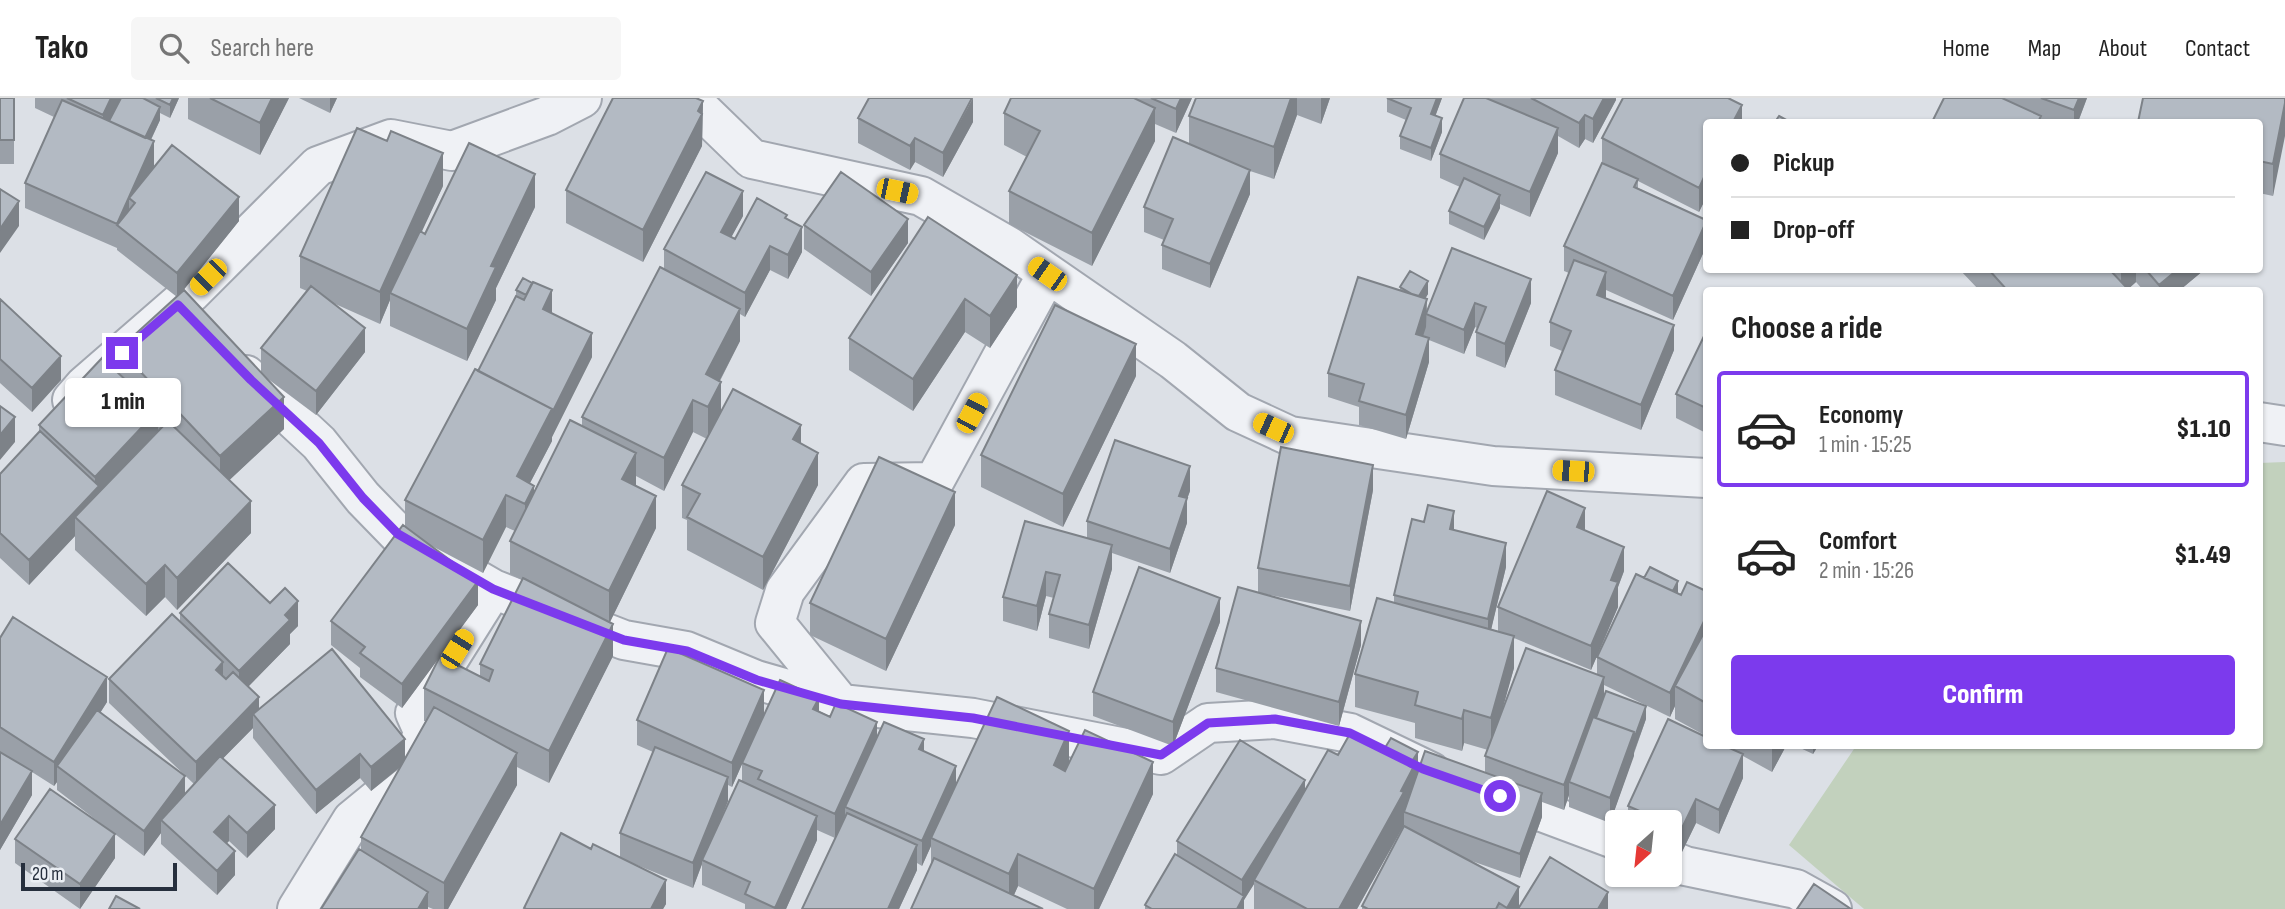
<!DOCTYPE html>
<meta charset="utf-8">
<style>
:root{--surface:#fff;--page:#f6f6f6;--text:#222;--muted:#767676;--line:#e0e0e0;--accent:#7c3aed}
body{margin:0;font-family:"Sofia Sans Condensed",sans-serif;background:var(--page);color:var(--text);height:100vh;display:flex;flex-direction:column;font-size:26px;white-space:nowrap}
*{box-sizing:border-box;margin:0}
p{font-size:23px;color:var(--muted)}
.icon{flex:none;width:38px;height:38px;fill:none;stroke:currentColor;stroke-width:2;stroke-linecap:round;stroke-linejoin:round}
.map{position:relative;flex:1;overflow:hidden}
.drawer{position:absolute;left:1703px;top:189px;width:560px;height:462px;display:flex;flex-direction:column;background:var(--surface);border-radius:7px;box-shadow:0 2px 5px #0004}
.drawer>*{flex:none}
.guide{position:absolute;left:1703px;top:21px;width:560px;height:154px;border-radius:7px;box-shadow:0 2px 5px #0004;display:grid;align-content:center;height:154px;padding:0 28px;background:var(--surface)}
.needle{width:46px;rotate:207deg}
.controls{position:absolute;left:1605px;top:712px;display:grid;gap:14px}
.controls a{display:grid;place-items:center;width:77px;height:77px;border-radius:7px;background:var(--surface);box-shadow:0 2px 5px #0004;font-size:35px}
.scale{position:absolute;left:21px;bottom:18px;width:156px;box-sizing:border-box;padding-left:7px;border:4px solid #262f3d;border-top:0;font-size:19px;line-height:24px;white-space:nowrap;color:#262f3d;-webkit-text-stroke:5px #ebeff4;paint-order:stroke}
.end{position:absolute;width:32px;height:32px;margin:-16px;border:9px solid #7c3aed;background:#fff;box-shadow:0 0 0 4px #fff}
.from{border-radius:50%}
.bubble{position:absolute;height:49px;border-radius:7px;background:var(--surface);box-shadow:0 2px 5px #0004;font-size:23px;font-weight:800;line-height:49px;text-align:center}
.car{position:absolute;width:21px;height:42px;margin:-21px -10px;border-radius:9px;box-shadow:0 0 5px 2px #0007;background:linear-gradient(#f5c518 24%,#345 0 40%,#f5c518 0 76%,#345 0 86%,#f5c518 0)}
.guide b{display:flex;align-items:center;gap:24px;height:66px;font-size:26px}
.guide b+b{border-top:2px solid var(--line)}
.guide i{width:18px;height:18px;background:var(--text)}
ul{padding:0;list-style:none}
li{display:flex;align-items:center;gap:21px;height:116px;margin:0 14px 10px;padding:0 14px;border:4px solid transparent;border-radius:7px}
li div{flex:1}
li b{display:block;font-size:26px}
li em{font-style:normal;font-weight:800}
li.current{border-color:var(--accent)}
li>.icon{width:63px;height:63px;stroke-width:1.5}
h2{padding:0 28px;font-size:32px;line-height:84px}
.primary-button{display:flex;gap:14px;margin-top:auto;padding:14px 28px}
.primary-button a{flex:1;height:80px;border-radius:7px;background:var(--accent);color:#fff;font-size:28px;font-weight:800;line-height:80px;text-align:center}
header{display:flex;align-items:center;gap:42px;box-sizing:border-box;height:98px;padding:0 35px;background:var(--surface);border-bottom:2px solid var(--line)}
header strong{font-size:33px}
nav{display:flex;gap:38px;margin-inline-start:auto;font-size:24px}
.search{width:490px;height:63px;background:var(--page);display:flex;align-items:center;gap:18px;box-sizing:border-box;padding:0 24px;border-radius:7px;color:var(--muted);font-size:26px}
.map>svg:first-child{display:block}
.grass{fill:#c2d1bd}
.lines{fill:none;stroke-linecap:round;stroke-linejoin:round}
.street-casing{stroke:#a2a7b0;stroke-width:42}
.street{stroke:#eff1f5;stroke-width:38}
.wall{fill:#9aa0a8;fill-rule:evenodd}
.shaded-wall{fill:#7d8288}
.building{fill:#b3bac3;stroke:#7d8288;stroke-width:2}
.route{stroke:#7c3aed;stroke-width:9}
</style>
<header>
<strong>Tako</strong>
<div class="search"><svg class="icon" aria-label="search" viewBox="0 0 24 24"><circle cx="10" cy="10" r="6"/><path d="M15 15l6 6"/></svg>Search here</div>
<nav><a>Home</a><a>Map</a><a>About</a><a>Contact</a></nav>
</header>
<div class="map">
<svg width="2285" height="811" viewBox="0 0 2285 811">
<rect width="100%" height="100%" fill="#dce0e6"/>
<path class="grass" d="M2285 364V811H1864L1789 747 1856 648H2259V365Z"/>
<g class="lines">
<defs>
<path id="street" d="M689 0 752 61 921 98 1008 148 1173 262 1238 314 1290 338 1493 368 1706 380
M1047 176 934 384 864 385 785 493 775 525 841 606 973 620 1161 657 1208 625 1275 621 1350 635 1431 674
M246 277 319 345 363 400 398 436 493 491 624 542 686 553 756 582 829 603
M72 302 85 287 191 195 318 68 391 41 452 53 547 18 582 0
M2259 324 2285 328
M1491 695 1617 742
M1670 762 1685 768 1796 791 1832 811
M297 811 352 722 402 681 424 635 415 615 493 491"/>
</defs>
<use href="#street" class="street-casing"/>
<use href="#street" class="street"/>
</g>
<path class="wall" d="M0 0H14V66H0Z
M35 0H179L170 20 160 15V22L151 42 154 68 153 70 239 123 182 194 261 274V250L307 193 300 190V158L443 88 421 134 425 136 535 109 496 190V202L467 263 390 228V202L380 226 333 205 365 254 316 317 264 278 284 331 229 382 251 435 177 512 165 499 146 518 75 452V438L29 487 0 460V376L39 334V327L119 276V251L177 199 117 152V150L25 110V85L54 19 35 10Z
M188 0H289L260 57 188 21Z
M299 0H337L330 15Z
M1011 0H1192L1176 35 1155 26V43L1092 168 1009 126V93L1027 59 1004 47V15Z
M1196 0H1330L1321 26 1297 17 1274 81 1250 73V96L1210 190 1162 171V147L1164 142 1144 134V109L1189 46V18Z
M1442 0 1435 18 1442 34 1431 63 1400 51V38L1406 22 1387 14V1Z
M1464 0H1616V2L1593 45 1585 41 1579 50 1558 38V55L1530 119 1500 106V110L1484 142 1449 126V113L1460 89 1440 80V56Z
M1944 0H2087L2078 24H1932Z
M2285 0 2273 98 2259 95V24Z
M703 3 702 48 643 164 566 125V92Z
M858 20 973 24 943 79 915 64 910 72 858 45Z
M1742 24 1699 114 1638 83V90L1706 122V149L1673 222 1606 192 1605 200 1674 252 1641 332 1555 297V272L1562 253 1550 248V224L1569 175 1564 173V148L1613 70 1602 64V40Z
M743 118 731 139 735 141 787 121 802 154 788 181 770 172 745 219 740 216V243L720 283 721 313 801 345 818 387 763 492 687 452V422L682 420V387L707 341 693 334 664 393 636 378 635 388 656 430 610 524 613 558 549 685 517 669V687L448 811H433L428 809V811L361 752V739L400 670 371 693 360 680 316 716 253 640V630L223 660 275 731 247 760 229 743 227 745 235 777 217 797 161 746V735L144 758 115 736V760L80 811 15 765V741L113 735 57 692V684L54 688 32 674V697L0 752V540L107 604 100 615 185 696 194 686 109 605V581L180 523V515L270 505 298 528 290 536V546L248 589 259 610 405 660 426 623H424V590L480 578V566L522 482 510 476V443L515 433 506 429 483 475 430 447 478 507 402 610 360 579V570L331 547V523L405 429V402L478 273 516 198V192L523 180 552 215 592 259 552 339V343L530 385 534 394 582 328V319L664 171V151Z
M928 119 1017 209 990 250 965 234 913 313 849 272V240Z
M804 127 908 145 871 198 804 151Z
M1452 150 1531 205 1505 270 1476 258V234L1477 230 1475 229 1464 256 1429 242V264L1406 341 1359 327V309L1328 299V275L1400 192V189L1428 196 1425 200 1427 213Z
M1960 172H2204L2180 192H2143L2136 184 2127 192H1979Z
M0 201 61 282 32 314 0 285Z
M1706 234V335L1676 320V296Z
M1136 278 1063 429 981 389V357Z
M1373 392 1350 513 1260 495 1361 547 1339 628 1216 594V570L1258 495V470Z
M1190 393 1187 401V425L1170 475 1112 455V471L1089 551 1049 540V516L1054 500 1046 498 1037 533 1003 523V499L1087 440V423Z
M955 427 886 573 810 537V505Z
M1454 432 1506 469 1491 531 1498 533V509L1585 432 1624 473 1618 489V509L1591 572 1514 540V570L1500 617 1597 577V559L1678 496 1681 497 1706 493V638L1675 621V608L1670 619 1604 587V597L1646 621 1610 725 1569 709V697L1564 712 1542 704V719L1520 780 1466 761 1519 810 1608 811H1362V808L1404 729V727L1357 811H1254V786L1244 802V811H1145V807L1177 757V743L1305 692 1338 657 1418 675 1485 674V658L1488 652 1464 645 1462 653 1415 640V625L1355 609V576L1394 504V497Z
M1220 524 1173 648 1093 618V594Z
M819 613 877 639 924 654 956 686 1069 665 1153 696 1099 811H1067L1018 788 1014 797 931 768V748L922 768 917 765V772L899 811H802L835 740 817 732V742L786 811H745V806L702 787V766L693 790 627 763 666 806 663 811H524L591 751 620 759V735L653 654 637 647V622ZM742 666V683L714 736 728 703V687L732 689Z
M1706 648H1786L1772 674 1743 658V680L1719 736 1696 725 1681 756 1670 751V724H1628V708Z
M1796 648H1818L1813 656Z"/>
<path class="shaded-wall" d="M111 0H122L103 41V17Z
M173 0H179L170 20V7Z
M272 0H289L260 57V25Z
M330 0H337L330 15Z
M973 0V24L943 79V55Z
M1181 0H1192L1176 35V11Z
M1291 0H1297V17L1274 81V49Z
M1321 0H1330L1321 26Z
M1437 0H1442L1431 30V16Z
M1604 0H1616V2L1593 45V21Z
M2079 0H2087L2078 24H2074V12Z
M703 3 702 48 643 164V132Z
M2285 5V38L2273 98V66Z
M1742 7V24H1733Z
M160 9V22L145 54V41Z
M1155 10V43L1092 168V135Z
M1585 17V41L1579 50V25Z
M1442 20V34L1431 63V50Z
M1558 30V55L1530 119V94Z
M915 40V64L910 72V48Z
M154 43V68L135 111V105L129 100V123L117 127V151V126Z
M443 55V88L393 196 390 195V202L380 226V194Z
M1250 72V96L1210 190V166Z
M1706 75V100L1699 114V90Z
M535 76V109L496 190V202L467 263V231L491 168Z
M743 93V118L721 158V134Z
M1500 97V110L1484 142V129Z
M239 99V123L177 200V175Z
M19 103V128L0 155V131Z
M908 121V145L871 198V174Z
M1706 124V149L1673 222V198Z
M802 129V154L788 181V157Z
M770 148V172L745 219V195Z
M2123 172H2136V184L2127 192H2121V173Z
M2177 172H2204L2180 192H2159V187Z
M1606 174V199L1597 221V197Z
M1017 177V209L990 250V218Z
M1531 181V205L1505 270V246Z
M1428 183V196L1418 213V200Z
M552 192V217L543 211Z
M965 201V234L913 313V281Z
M1427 201 1426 229 1416 260V236Z
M1475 205V229L1464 256V232Z
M740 211V243L706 309V276Z
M1674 227V252L1641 332V307Z
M365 230V254L316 317V293Z
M592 235V259L552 339V315Z
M1429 240V264L1406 341V317Z
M1136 246V278L1063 429V396Z
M61 258V282L32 314V290Z
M721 284V316L708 341V309Z
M284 299V331L220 391V358Z
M693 302V334L664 393V360Z
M552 311V343L520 404 517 378Z
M158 312V336L75 419V438L29 487V462L95 392V379Z
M15 319V344L0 362V337Z
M801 327V359L793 341Z
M636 355V387L622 414V381Z
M818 355V387L763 492V459Z
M1373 367V392L1350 513V488Z
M1190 368V393L1187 401V425L1170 475V451L1179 398Z
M534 388V420L525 438V406Z
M955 394V427L886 573V541Z
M506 397V429L483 475V442Z
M656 398V430L609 526V493Z
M251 403V435L177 512V480Z
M1585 410V434L1577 429Z
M1454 413V438L1450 431Z
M1506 445V469L1488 545V521Z
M1112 447V471L1089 551V527Z
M1624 449V473L1618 489V509L1591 572V548L1611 482Z
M165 467V499L146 518V486Z
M1046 474V498L1037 533V508Z
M478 483V507L402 610V586Z
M1678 483V496L1669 502Z
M1220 500V524L1173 648V624Z
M298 503V528L290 536V546L239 598V573L285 517Z
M1706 519V543L1675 588V608L1670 619V595Z
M1361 523V547L1339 628V604Z
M613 526V558L549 685V653Z
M1514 538V570L1491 653V620Z
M223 564V588L216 572Z
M107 579V604L63 673 57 668V684L54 688V664Z
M1604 579V604L1569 684V697L1564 712V687Z
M764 592V616L732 689V665Z
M259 599V623L253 616V630L196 688V664Z
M819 600V625L813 611Z
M1646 608V621L1634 654V641Z
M1464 612V645L1462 653V621Z
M877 624V648L845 709V718L835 740V716Z
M1069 633V666L1054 699V667Z
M1634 634V658L1610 725V700Z
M405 641V665L371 693V669Z
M924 641V666L919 651Z
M1772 648H1786L1772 674Z
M1813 648H1818L1813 656Z
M1418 654V686L1404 714V727L1357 811H1339L1401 693 1409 668Z
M517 655V687L448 811H444V785Z
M360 656V680L316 716V692Z
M1743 656V680L1719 736V712Z
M1153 664V696L1099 811H1094V791Z
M956 668V693L931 740V748L922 768V743Z
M32 673V697L0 752V727Z
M185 678V703L161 722V735L144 758V733Z
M728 679V703L704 763 702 762V766L693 790V765Z
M1305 682V706L1254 782V786L1244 802V811H1237L1242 802V782Z
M1542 695V719L1520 780V756Z
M1696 701V725L1681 756V732Z
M275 707V731L247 760V735Z
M229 718V743L214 758V734Z
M817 718V742L786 811H775Z
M115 736V760L80 811V786Z
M917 747V772L899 811H888Z
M235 753V777L217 797V773Z
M1018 756V788L1009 808V776Z
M666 782V806L663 811H651Z
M1519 789V811H1507V810Z
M428 794V811H418Z
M1608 794V811H1598Z"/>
<path class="building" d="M0 0H14V42H0Z
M67 0H111L103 17Z
M121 0H143L160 9 145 40 109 23Z
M156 0H173L170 7Z
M210 0H272L260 25Z
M613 0H696L703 3 698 13 702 16 643 132 566 92Z
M869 0H972L943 55 915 40 910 48 858 20Z
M1011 0H1134L1155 10 1092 135 1009 93 1040 33 1004 15Z
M1151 0H1181L1176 11Z
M1196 0H1291L1274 49 1189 18Z
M1387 0H1437L1431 16 1442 20 1431 50 1400 38 1411 10Z
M1464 0H1486L1558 30 1530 94 1440 56Z
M1531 0H1604L1593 21 1585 17 1579 25Z
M1623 0H1728L1742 7 1733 24H1706V75L1699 90 1602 40Z
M1944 0H2002L2041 18 2038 24H1932Z
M2041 0H2079L2074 12Z
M2143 0H2285V5L2273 66 2259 63V24H2138Z
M62 2 154 43 117 126 25 85Z
M1779 18 1790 24H1775Z
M357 30 387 43 391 33 443 55 380 194 300 158Z
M1173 39 1250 72 1210 166 1162 147 1173 121 1144 109Z
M469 45 535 76 491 168 496 169 467 231 390 195 420 133 425 136Z
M172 47 239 99 177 175 117 127 135 105 129 100Z
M1602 65 1638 81 1634 89 1706 122V124L1673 198 1564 148Z
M706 74 743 93 721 134 735 141 757 100 787 117 785 120 802 129 788 157 770 148 745 195 664 151Z
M841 74 908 121 871 174 804 127Z
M1464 80 1500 97 1484 129 1449 113Z
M0 91 19 103 0 131Z
M928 119 1017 177 990 218 965 201 913 281 849 240Z
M1452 150 1531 181 1505 246 1476 234 1486 209 1475 205 1464 232 1426 216Z
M1574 162 1606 174 1597 197 1674 227 1641 307 1555 272 1571 233 1550 224Z
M660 169 740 211 706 276 721 284 708 309 693 302 664 360 582 319Z
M1989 172H2110L2127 190 2124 192H2007Z
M2146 172H2177L2159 187Z
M1410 173 1428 183 1419 198 1412 196 1400 189Z
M1358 179 1427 201 1416 236 1429 240 1406 317 1359 303 1364 286 1328 275Z
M523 180 532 185 526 197 516 192Z
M533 184 552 192 543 211 592 235 552 315V311L478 273 516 198 524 202Z
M311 188 365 230 316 293 261 250Z
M184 192 284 299 220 358 119 251Z
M0 201 61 258 32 290 0 261Z
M1055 207 1136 246 1063 396 981 357Z
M1706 234V310L1676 296Z
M102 260 158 312 95 379 39 327Z
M475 271 552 311 517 378 534 388 525 406 506 397 483 442 405 402Z
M733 291 801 327 793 341 818 355 763 459 687 419 700 396 682 387Z
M0 308 15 319 0 337Z
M570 322 636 355 622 381 656 398 609 493 510 443Z
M168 323 251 403 177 480 165 467 146 486 75 419Z
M40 333 99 388 29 462 0 435V376Z
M1115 342 1190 368 1179 398 1187 400 1170 451 1087 423Z
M1281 349 1373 367 1350 488 1258 470Z
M879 359 955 394 886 541 810 505Z
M1547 393 1585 410 1577 429 1624 449 1611 482 1618 484 1591 548 1498 509Z
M1428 407 1454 413 1450 431 1506 445 1488 521 1394 497 1412 421 1424 424Z
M1025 423 1112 447 1089 527 1049 516 1060 477 1046 474 1037 508 1003 499Z
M403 427 478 483 402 586 360 555 365 549 331 523Z
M228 465 270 505 285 490 298 503 285 517 290 522 239 573 180 515Z
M1139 469 1220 500 1173 624 1093 594Z
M1650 469 1678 483 1673 493 1644 480Z
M1636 476 1681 497 1687 484 1706 493V519L1670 595 1597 559Z
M523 480 613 526 549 653 424 590 440 558 489 583 493 572 480 566Z
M1238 489 1361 523 1339 604 1216 570Z
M1377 500 1514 538 1491 620 1464 612 1462 621 1415 607 1418 594 1355 576Z
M172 516 223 564 216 572 226 581 233 574 259 599 196 664 109 581Z
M13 519 107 579 54 664 0 629V540Z
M1706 531V605L1675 588Z
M668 550 764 592 732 665 637 622Z
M1526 550 1604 579 1564 687 1485 658Z
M332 551 405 641 371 669 360 656 316 692 253 616Z
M780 582 819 600 813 611 830 619 836 605 877 624 835 716 758 681 762 673 742 665Z
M1606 593 1646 608 1634 641V634L1596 620Z
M997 599 1069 633 1054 667 1065 673 1085 632 1153 664 1094 791 1018 756 1009 776 931 740Z
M434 609 517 655 444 785 361 739Z
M97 612 185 678 144 733 57 668Z
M1593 619 1634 634 1610 700 1569 684Z
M1668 621 1706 639V648H1725L1743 656 1719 712 1696 701 1681 732 1670 727V724H1665L1628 708Z
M884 624 924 641 919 651 956 668 922 743 845 709Z
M1351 634 1383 653 1391 640 1418 654 1409 668 1413 670 1401 693 1404 694 1339 811H1307L1254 782 1328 652 1338 657Z
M1240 642 1305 682 1242 782 1177 743Z
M655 649 728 679 693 765 620 735Z
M1425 653 1542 695 1520 756 1404 714Z
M0 654 32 673 0 727Z
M220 658 275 707 247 735 229 718 214 734 235 753 217 773 161 722Z
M739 682 817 718 775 810 745 796 750 784 702 762Z
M50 691 115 736 80 786 15 741Z
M847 715 917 747 888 811H802Z
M1404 728 1519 789 1507 810 1499 805 1496 811H1368L1362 808Z
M561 735 591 751 593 746 666 782 651 811H526L524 810Z
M359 751 428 794 418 811H321Z
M1175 756 1244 798 1237 811H1152L1145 807Z
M1550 759 1608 794 1598 811H1518Z
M934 760 1043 811H911Z
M1814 786 1851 811H1797Z
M116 798 140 811H109Z"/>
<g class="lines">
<path class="route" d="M122 255 178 207 251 282 319 345 363 400 398 436 493 491 624 542 687 553 757 582 841 606 973 620 1161 657 1208 625 1275 621 1350 635 1423 671 1500 698"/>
</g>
</svg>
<div class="controls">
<a><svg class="needle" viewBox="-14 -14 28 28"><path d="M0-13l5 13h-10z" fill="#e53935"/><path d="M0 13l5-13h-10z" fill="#767676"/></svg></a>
</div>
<div class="scale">20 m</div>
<i class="end from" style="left:1500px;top:698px"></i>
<i class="end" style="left:122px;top:255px"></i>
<div class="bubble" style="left:65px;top:280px;width:116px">1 min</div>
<i class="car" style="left:897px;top:93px;rotate:102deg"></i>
<i class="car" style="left:1047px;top:176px;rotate:305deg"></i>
<i class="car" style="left:208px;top:179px;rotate:225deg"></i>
<i class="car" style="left:972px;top:315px;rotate:28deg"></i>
<i class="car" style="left:1273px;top:330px;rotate:294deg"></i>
<i class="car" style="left:1573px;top:373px;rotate:273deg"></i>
<i class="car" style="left:457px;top:551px;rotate:32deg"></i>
<div class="guide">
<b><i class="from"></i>Pickup</b>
<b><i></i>Drop-off</b>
</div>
<section class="drawer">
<h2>Choose a ride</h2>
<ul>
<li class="current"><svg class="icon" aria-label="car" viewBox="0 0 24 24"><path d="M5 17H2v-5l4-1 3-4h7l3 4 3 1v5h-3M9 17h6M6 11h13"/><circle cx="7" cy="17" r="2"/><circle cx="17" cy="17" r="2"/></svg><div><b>Economy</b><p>1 min · 15:25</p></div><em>$1.10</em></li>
<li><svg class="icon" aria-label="car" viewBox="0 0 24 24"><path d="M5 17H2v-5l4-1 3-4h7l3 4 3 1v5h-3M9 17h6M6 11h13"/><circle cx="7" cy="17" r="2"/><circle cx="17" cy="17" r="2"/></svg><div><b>Comfort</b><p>2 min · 15:26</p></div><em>$1.49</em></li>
</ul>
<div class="primary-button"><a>Confirm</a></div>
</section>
</div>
